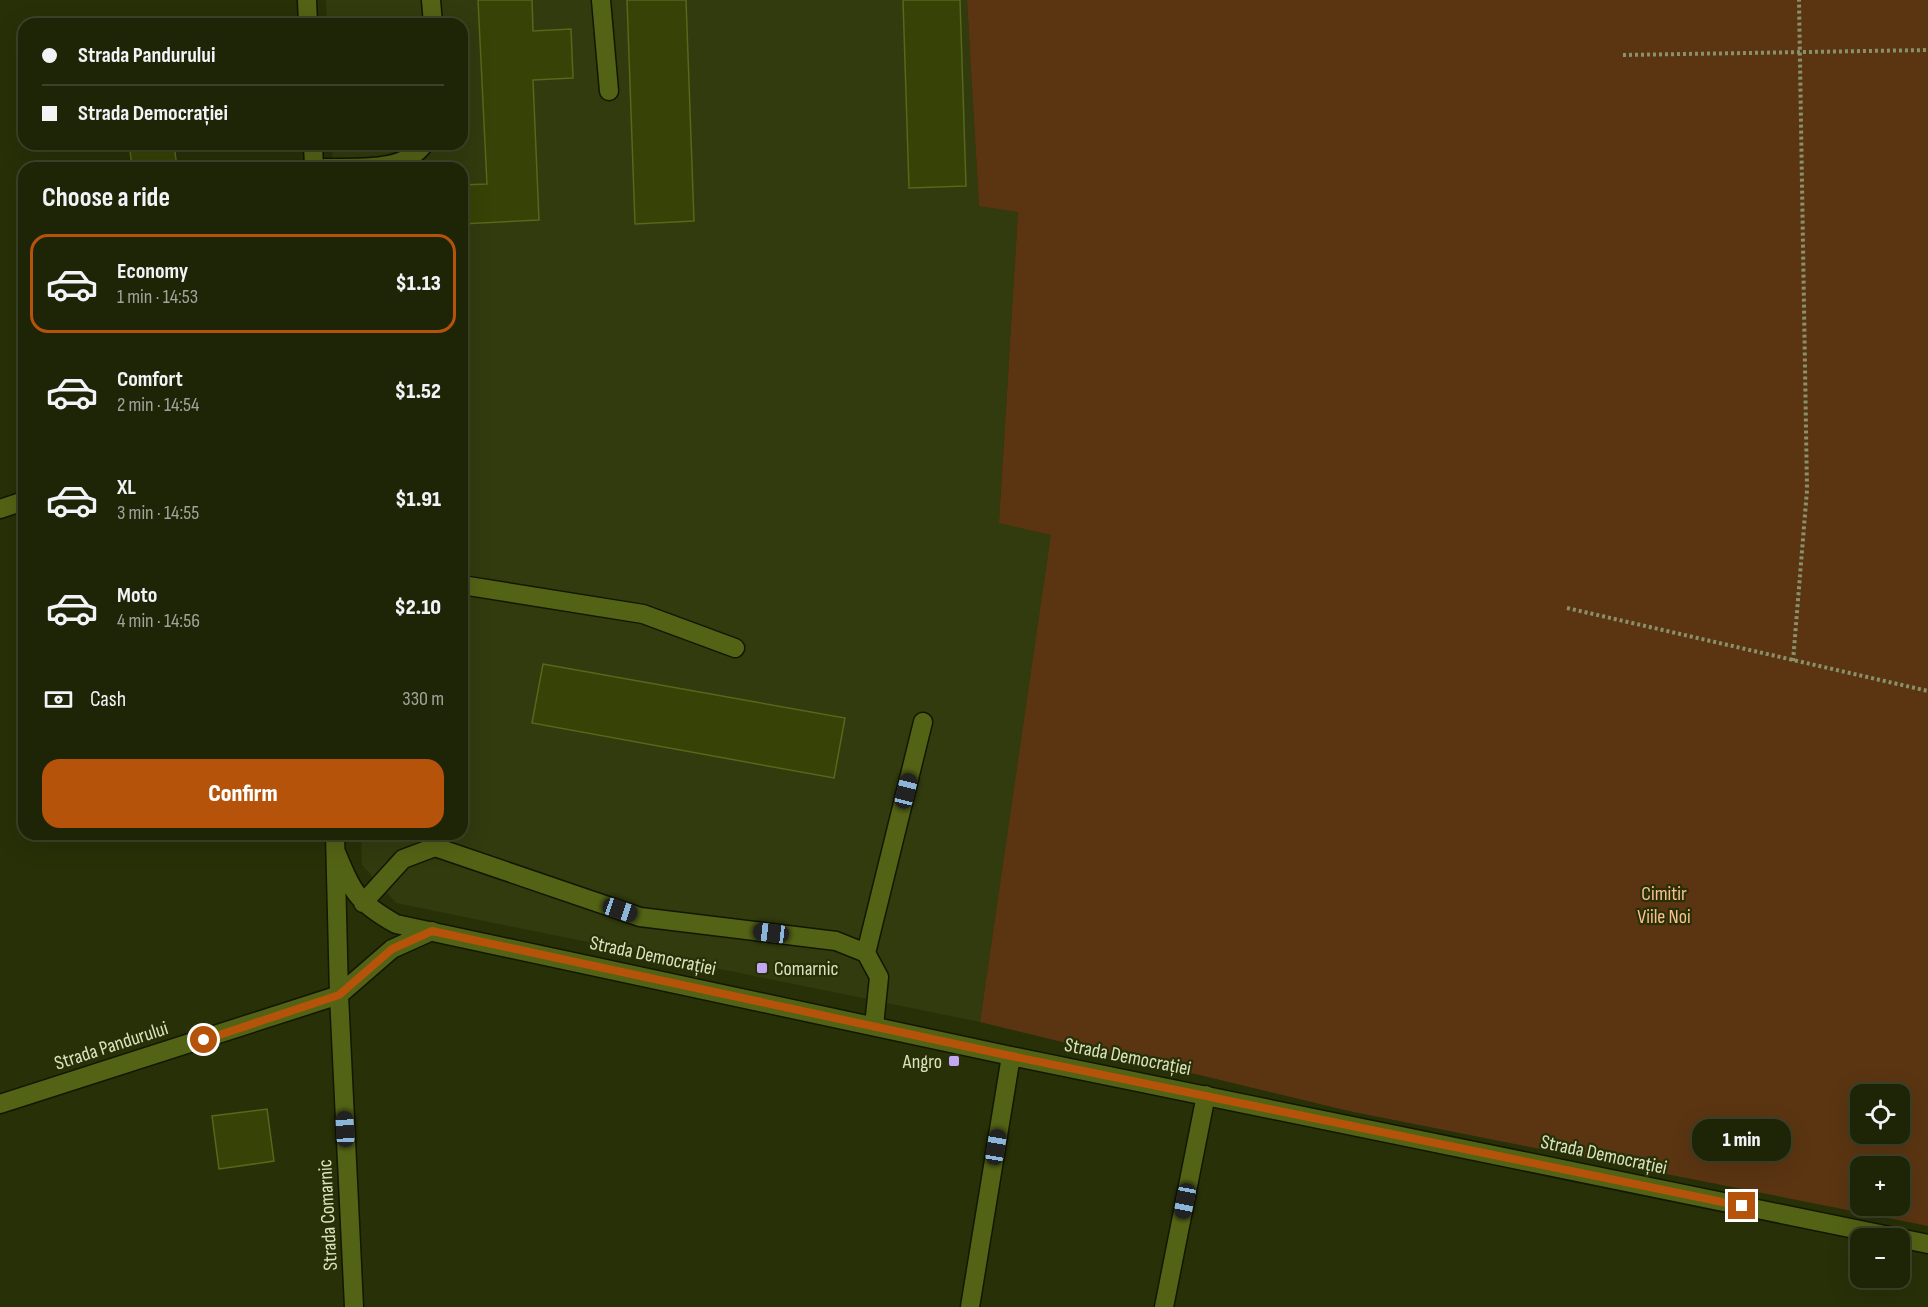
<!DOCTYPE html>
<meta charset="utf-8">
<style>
:root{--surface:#1e2406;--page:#262c10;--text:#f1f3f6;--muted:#a1a49b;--line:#3c4128;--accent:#b45309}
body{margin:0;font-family:"Sofia Sans Condensed",sans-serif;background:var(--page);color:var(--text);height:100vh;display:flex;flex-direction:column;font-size:22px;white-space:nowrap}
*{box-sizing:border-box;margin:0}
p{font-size:20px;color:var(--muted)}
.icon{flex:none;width:33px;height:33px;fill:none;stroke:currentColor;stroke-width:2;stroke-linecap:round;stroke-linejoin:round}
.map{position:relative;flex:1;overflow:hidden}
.drawer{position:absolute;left:18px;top:162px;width:450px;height:678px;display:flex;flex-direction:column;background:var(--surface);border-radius:18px;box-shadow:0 6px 24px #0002,0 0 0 2px var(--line)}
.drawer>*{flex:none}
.guide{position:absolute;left:18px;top:18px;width:450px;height:132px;border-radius:18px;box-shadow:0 6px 24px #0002,0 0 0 2px var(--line);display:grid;align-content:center;height:132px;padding:0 24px;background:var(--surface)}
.buttons{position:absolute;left:1850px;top:1084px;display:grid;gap:12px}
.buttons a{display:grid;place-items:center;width:60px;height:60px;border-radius:12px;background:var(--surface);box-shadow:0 6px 24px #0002,0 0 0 2px var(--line);font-size:30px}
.end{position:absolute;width:27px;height:27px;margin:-14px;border:8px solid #b45309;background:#fff;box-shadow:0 0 0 3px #fff}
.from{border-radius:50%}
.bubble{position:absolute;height:42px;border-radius:18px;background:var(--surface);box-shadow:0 6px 24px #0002,0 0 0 2px var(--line);font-size:20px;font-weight:800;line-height:42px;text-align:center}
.car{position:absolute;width:18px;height:36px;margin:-18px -9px;border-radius:8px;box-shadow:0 0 4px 2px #0007;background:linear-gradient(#222 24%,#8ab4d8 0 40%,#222 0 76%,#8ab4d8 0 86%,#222 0)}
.guide b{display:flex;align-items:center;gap:21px;height:57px;font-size:22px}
.guide b+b{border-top:2px solid var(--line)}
.guide i{width:15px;height:15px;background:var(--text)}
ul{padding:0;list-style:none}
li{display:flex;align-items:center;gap:18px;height:99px;margin:0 12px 9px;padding:0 12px;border:3px solid transparent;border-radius:18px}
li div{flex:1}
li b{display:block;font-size:22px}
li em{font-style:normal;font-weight:800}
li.current{border-color:var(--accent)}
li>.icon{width:54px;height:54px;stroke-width:1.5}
h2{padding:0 24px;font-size:27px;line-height:72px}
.pay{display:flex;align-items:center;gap:15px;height:66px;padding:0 24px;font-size:22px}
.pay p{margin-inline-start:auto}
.cta{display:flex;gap:12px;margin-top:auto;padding:12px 24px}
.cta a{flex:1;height:69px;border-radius:18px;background:var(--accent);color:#fff;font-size:24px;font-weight:800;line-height:69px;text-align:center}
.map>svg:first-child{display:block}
.built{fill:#313b0e}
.green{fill:#5b3512;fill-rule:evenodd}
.building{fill:#374206;stroke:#57671b;stroke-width:1.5}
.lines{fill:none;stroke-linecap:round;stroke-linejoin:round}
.minor-casing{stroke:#121702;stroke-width:21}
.path{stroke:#88916b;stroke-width:4;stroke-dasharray:3 3;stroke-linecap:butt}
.minor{stroke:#536315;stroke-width:18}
.route{stroke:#b45309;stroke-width:8}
.poi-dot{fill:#c2a7f2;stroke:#283008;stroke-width:2}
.labels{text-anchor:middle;stroke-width:4.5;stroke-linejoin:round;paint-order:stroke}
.park-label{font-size:20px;fill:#febf8c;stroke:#283008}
.street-label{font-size:20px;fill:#d9e4bf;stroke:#283008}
.poi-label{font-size:20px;fill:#d9e4bf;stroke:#283008;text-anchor:start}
</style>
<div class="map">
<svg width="1928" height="1307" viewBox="0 0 1928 1307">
<rect width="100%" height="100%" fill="#283008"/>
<path class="built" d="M326 0H967L979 205 1018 212 999 522 1052 535 980 1022 396 903 362 865 361 834H462V168H333L332 144H462V24H327Z"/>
<path class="green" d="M967 0H1928V1226L1349 1111 980 1022 1051 535 999 523 1018 212 979 206ZM1860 1095H1899V1134H1860ZM1860 1167H1899V1206H1860Z"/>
<path class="building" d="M478 0H532L533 31 571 29 573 78 533 80 539 220 462 224V185L487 184Z
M627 0H686L694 221 635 224Z
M903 0H960L966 186 909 188Z
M174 144 177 168H132L130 150Z
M543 664 845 718 834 778 532 723Z
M267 1109 274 1161 219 1169 212 1116Z"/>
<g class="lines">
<defs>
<path id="minor" d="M307 0 308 24
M431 0 433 24
M601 0 609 91
M313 144 314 168
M325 168C356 167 404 173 424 144
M0 509 24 501
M462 585 643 614 735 648
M335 834 339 995 354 1307
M336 852C353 893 357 902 396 924L1011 1056 1928 1244
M363 903 403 859 435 847 640 917 836 941 866 953 879 977 874 1026
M866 953 923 722
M0 1104 339 995 392 949 432 931
M970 1307 1011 1056
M1164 1307 1206 1095"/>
</defs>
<use href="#minor" class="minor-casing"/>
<path class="path" d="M1623 55 1928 50
M1567 608 1928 691
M1793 661 1807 490 1799 0"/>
<use href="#minor" class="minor"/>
</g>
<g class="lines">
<path class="route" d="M204 1040 339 995 392 949 432 931 1011 1056 1742 1206"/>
</g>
<g class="poi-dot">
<rect x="756" y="962" width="12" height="12" rx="3"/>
<rect x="948" y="1055" width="12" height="12" rx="3"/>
</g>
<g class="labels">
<g class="park-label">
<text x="1664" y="900">Cimitir<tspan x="1664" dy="23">Viile Noi</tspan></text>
</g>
<g class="street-label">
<text transform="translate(653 955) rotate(12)" y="7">Strada Democrației</text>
<text transform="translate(111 1045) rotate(-18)" y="7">Strada Pandurului</text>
<text transform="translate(1128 1056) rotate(11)" y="7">Strada Democrației</text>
<text transform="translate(1604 1154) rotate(12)" y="7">Strada Democrației</text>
<text transform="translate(327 1215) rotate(-93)" y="7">Strada Comarnic</text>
</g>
<g class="poi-label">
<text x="774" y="975">Comarnic</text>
<text x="942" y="1068" text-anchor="end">Angro</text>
</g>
</g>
</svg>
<div class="buttons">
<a><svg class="icon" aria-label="locate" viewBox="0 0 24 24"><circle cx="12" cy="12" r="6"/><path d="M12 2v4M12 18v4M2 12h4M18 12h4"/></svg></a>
<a>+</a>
<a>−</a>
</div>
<i class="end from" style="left:204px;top:1040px"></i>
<i class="end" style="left:1742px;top:1206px"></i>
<div class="bubble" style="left:1692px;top:1119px;width:99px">1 min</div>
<i class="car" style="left:906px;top:791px;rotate:14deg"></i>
<i class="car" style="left:620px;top:910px;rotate:109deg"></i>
<i class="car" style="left:771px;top:933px;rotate:277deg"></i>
<i class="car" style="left:345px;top:1129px;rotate:357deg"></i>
<i class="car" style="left:996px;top:1147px;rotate:9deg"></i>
<i class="car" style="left:1185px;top:1201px;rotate:191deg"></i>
<div class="guide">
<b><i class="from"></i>Strada Pandurului</b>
<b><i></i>Strada Democrației</b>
</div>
<section class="drawer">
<h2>Choose a ride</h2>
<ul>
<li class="current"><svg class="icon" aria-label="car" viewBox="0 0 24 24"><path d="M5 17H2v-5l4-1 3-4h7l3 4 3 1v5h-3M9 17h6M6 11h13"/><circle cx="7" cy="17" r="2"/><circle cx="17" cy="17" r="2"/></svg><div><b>Economy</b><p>1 min · 14:53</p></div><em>$1.13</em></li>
<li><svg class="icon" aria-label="car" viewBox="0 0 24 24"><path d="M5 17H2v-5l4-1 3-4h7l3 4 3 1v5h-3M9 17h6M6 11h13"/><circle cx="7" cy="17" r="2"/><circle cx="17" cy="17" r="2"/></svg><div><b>Comfort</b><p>2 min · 14:54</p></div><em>$1.52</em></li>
<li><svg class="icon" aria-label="car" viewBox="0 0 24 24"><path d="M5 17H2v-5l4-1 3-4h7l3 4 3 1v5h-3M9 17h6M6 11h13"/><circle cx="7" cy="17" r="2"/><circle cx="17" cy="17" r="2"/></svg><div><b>XL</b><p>3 min · 14:55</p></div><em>$1.91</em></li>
<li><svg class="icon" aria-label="car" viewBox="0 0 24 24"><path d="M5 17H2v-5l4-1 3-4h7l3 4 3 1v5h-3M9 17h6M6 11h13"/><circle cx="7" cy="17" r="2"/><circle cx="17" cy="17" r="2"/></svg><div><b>Moto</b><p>4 min · 14:56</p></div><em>$2.10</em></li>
</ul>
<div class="pay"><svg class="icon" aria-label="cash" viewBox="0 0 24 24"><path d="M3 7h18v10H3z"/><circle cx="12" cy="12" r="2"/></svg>Cash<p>330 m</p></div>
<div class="cta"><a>Confirm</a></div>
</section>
</div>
